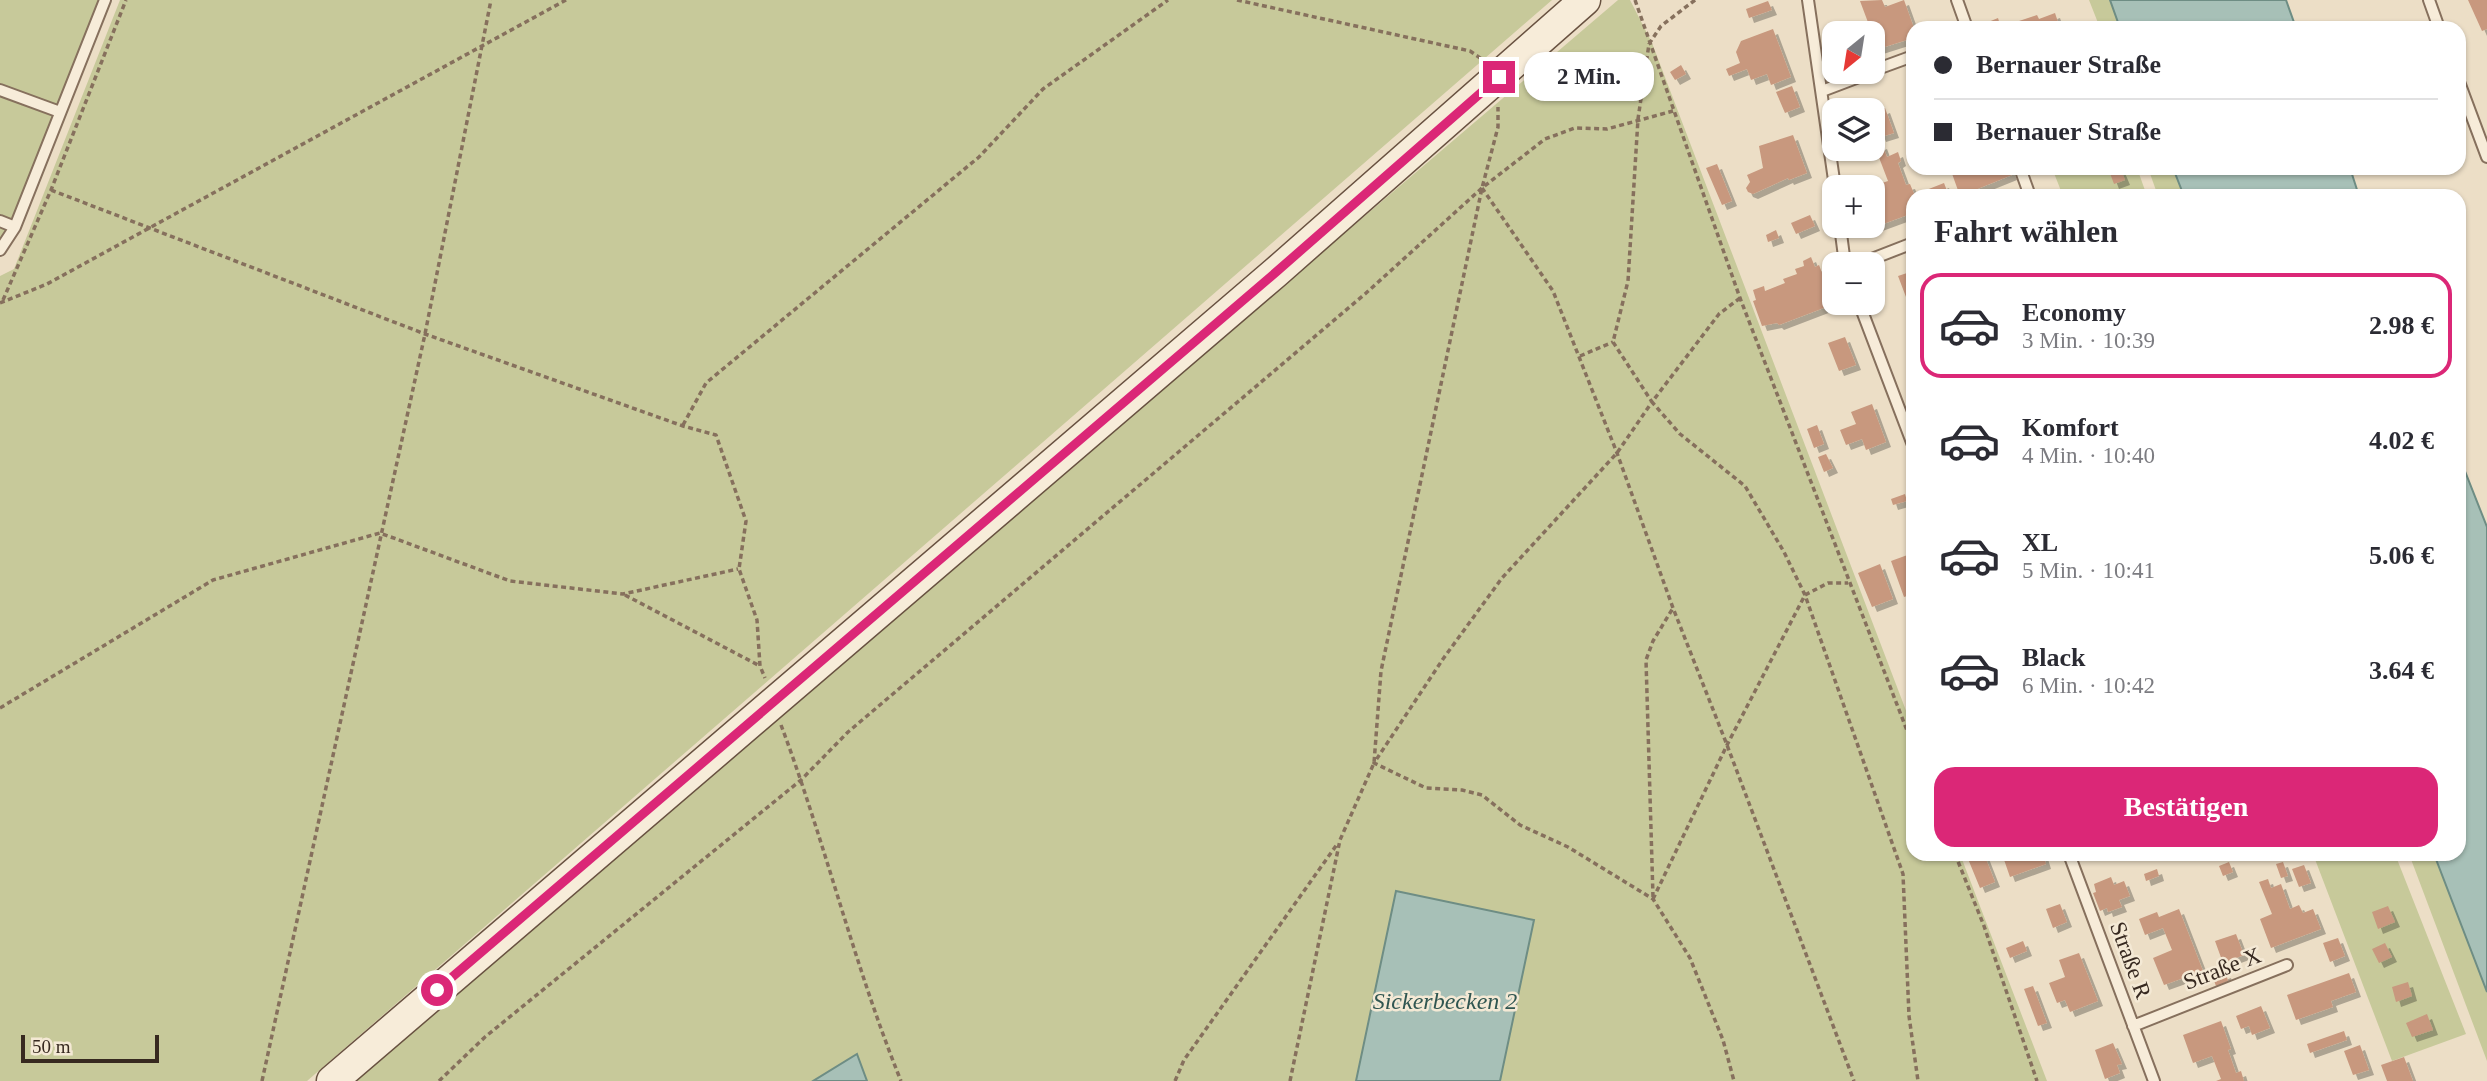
<!DOCTYPE html>
<html lang="de">
<meta charset="utf-8">
<style>
:root{--surface:#fff;--page:#f2f2f3;--text:#2b2b33;--muted:#7c7c81;--line:#e1e1e2;--accent:#db2777}
body{margin:0;font-family:"Times New Roman",serif;background:var(--page);color:var(--text);height:100vh;display:flex;flex-direction:column;font-size:26px;white-space:nowrap}
*{box-sizing:border-box;margin:0}
p{font-size:23px;color:var(--muted)}
.icon{flex:none;width:38px;height:38px;fill:none;stroke:currentColor;stroke-width:2;stroke-linecap:round;stroke-linejoin:round}
.map{position:relative;flex:1;overflow:hidden}
.sheet{position:absolute;left:1906px;top:189px;width:560px;height:672px;display:flex;flex-direction:column;background:var(--surface);border-radius:21px;box-shadow:0 2px 5px #0004}
.sheet>*{flex:none}
.hud{position:absolute;left:1906px;top:21px;width:560px;height:154px;border-radius:21px;box-shadow:0 2px 5px #0004;display:grid;align-content:center;height:154px;padding:0 28px;background:var(--surface)}
.needle{width:46px;rotate:210deg}
.buttons{position:absolute;left:1822px;top:21px;display:grid;gap:14px}
.buttons a{display:grid;place-items:center;width:63px;height:63px;border-radius:14px;background:var(--surface);box-shadow:0 2px 5px #0004;font-size:35px}
.scale{position:absolute;left:21px;bottom:18px;width:138px;box-sizing:border-box;padding-left:7px;border:4px solid #372920;border-top:0;font-size:19px;line-height:24px;white-space:nowrap;color:#372920;-webkit-text-stroke:5px #f4e9d5;paint-order:stroke}
.end{position:absolute;width:32px;height:32px;margin:-16px;border:9px solid #db2777;background:#fff;box-shadow:0 0 0 4px #fff}
.from{border-radius:50%}
.bubble{position:absolute;height:49px;border-radius:21px;background:var(--surface);box-shadow:0 2px 5px #0004;font-size:23px;font-weight:700;line-height:49px;text-align:center}
.hud b{display:flex;align-items:center;gap:24px;height:66px;font-size:26px}
.hud b+b{border-top:2px solid var(--line)}
.hud i{width:18px;height:18px;background:var(--text)}
ul{padding:0;list-style:none}
li{display:flex;align-items:center;gap:21px;height:105px;margin:0 14px 10px;padding:0 14px;border:4px solid transparent;border-radius:21px}
li div{flex:1}
li b{display:block;font-size:26px}
li em{font-style:normal;font-weight:700}
li.on{border-color:var(--accent)}
li>.icon{width:63px;height:63px;stroke-width:1.5}
h2{padding:0 28px;font-size:32px;line-height:84px}
.button{display:flex;gap:14px;margin-top:auto;padding:14px 28px}
.button a{flex:1;height:80px;border-radius:21px;background:var(--accent);color:#fff;font-size:28px;font-weight:700;line-height:80px;text-align:center}
.map>svg:first-child{display:block}
.green{fill:#c7c99a}
.water{fill:#a7c0b7;stroke:#6e8d84;stroke-width:2}
.building{fill:#c8987e;filter:url(#shadow)}
.lines{fill:none;stroke-linecap:round;stroke-linejoin:round}
.lane-casing{stroke:#86705d;stroke-width:14}
.secondary-casing{stroke:#685140;stroke-width:33}
.path{stroke:#86705d;stroke-width:3.5;stroke-dasharray:5 3.5;stroke-linecap:butt}
.lane{stroke:#f7ecd9;stroke-width:10}
.secondary{stroke:#f7ecd9;stroke-width:30}
.route{stroke:#db2777;stroke-width:9}
.labels{text-anchor:middle;stroke-width:5;stroke-linejoin:round;paint-order:stroke}
.street-label{font-size:23px;fill:#372920;stroke:#f4e9d5}
.water-label{font-size:24px;font-style:italic;fill:#305651;stroke:#f4e9d5}
</style>
<div class="map">
<svg width="2487" height="1081" viewBox="0 0 2487 1081">
<defs>
<filter id="shadow"><feDropShadow dx="5" dy="5" stdDeviation="0" flood-color="#0004"/></filter>
</defs>
<rect width="100%" height="100%" fill="#ecdec6"/>
<path class="green" d="M0 0H99L10 229 0 242Z
M120 0H1552L307 1081H0V276L14 269Z
M1618 0H1630L1652 43 1913 729V854H1960L2047 1081H1500L1534 920 1397 891 1356 1081H867L857 1055 813 1081H356L756 735Z
M2089 0H2110L2120 28H2100Z
M2052 168H2137L2147 196H2063Z
M2148 168H2173L2184 196H2158Z
M2313 854H2395L2466 1034 2392 1061Z
M2409 854H2434L2487 992V1061Z"/>
<path class="water" d="M2110 0H2286L2296 28H2120Z
M2173 168H2350L2359 196H2184Z
M2459 456 2487 527V992L2434 854H2459Z
M1396 891 1534 920 1500 1081H1356Z
M857 1054 867 1081H813Z"/>
<path class="building" d="M1882 0 1885 7 1904 0 1914 28 1913 38 1872 51V33L1860 1Z
M2468 0H2487V29L2482 31Z
M1768 1 1772 10 1749 18 1746 9Z
M2055 13 2059 25 2050 28H2015L2013 23 2037 15 2039 19Z
M1998 18 2001 28H1983L1981 25Z
M1773 29 1791 77 1771 85 1767 74 1751 80 1747 69 1729 76 1726 69 1740 63 1736 52 1741 41Z
M1681 65 1686 74 1675 80 1670 72Z
M1792 86 1800 107 1785 113 1776 92Z
M1885 108 1894 133 1881 137 1872 113Z
M1793 135 1807 173 1789 180 1788 178 1753 194 1748 192 1746 188 1750 182 1747 175 1763 168 1759 146Z
M1882 144 1887 157 1898 152 1901 161 1898 163 1906 185 1910 184 1915 196H1913V213L1864 231 1862 226H1872V208L1876 207 1872 196 1884 192 1882 183 1888 181 1875 147Z
M1717 164 1732 201 1722 205 1706 168Z
M1950 168H2009L2012 175 1960 196Z
M2108 168H2120L2125 180 2114 184Z
M1944 183 1949 196H1916V194Z
M1810 215 1815 226 1796 234 1791 223Z
M1776 230 1779 238 1768 242 1766 235Z
M1811 257 1815 267 1819 265 1834 304 1779 325 1777 323 1762 326 1753 301 1756 300 1753 290 1764 286 1765 291 1785 283 1783 279 1797 274 1795 269 1804 266 1803 261Z
M1913 271V294L1906 297 1898 276Z
M1845 337 1856 365 1839 371 1828 343Z
M1872 404 1886 442 1866 450 1862 439 1846 445 1840 430 1856 424 1851 412Z
M1817 425 1824 444 1814 448 1807 429Z
M1826 454 1833 468 1824 472 1818 457Z
M1905 494 1907 501 1893 505 1891 499Z
M1913 553V594L1904 597 1891 561Z
M1880 564 1893 599 1872 607 1858 573Z
M1966 854H1984L1995 882 1980 888Z
M2002 854H2043L2046 864 2010 877Z
M2229 862 2233 872 2223 876 2219 866Z
M2283 862 2288 876 2281 878 2276 864Z
M2304 865 2311 883 2299 887 2292 869Z
M2157 869 2159 876 2146 881 2144 874Z
M2111 877 2114 885 2124 881 2130 896 2119 900 2122 907 2108 912 2107 908 2100 911 2093 893 2096 892 2094 884Z
M2268 879 2271 888 2281 884 2290 909 2299 905 2303 913 2313 909 2321 929 2271 948 2260 919 2272 914 2259 882Z
M2060 904 2067 922 2053 928 2046 909Z
M2388 906 2395 922 2378 929 2372 912Z
M2179 909 2203 971 2164 985 2153 958 2172 950 2163 928 2145 935 2139 919 2157 912 2159 917Z
M2236 934 2244 955 2223 963 2215 941Z
M2338 938 2345 956 2330 962 2323 943Z
M2023 941 2027 951 2010 958 2006 948Z
M2385 943 2392 957 2379 963 2372 949Z
M2079 953 2098 1001 2070 1012 2065 1000 2057 1003 2049 983 2065 977 2059 960Z
M2226 973 2228 981 2216 986 2213 978Z
M2349 973 2356 992 2331 1001 2333 1007 2296 1020 2287 995Z
M2408 982 2412 996 2396 1002 2392 987Z
M2033 986 2047 1023 2038 1026 2024 989Z
M2261 1006 2270 1028 2252 1035 2249 1026 2241 1029 2236 1016Z
M2427 1014 2433 1030 2412 1037 2406 1023Z
M2221 1021 2231 1049 2228 1050 2236 1073 2241 1071 2244 1081H2216L2221 1079 2212 1056 2193 1063 2183 1035Z
M2344 1031 2347 1040 2310 1053 2307 1044Z
M2113 1043 2122 1064 2117 1065 2120 1073 2105 1079 2095 1050Z
M2360 1045 2369 1070 2353 1075 2344 1051Z
M2404 1057 2413 1081H2387L2381 1065Z"/>
<g class="lines">
<defs>
<path id="lane" d="M1808 0 1835 187
M1957 0 1967 28
M2429 0 2439 28
M1872 71 1913 56
M2459 82 2487 157
M0 90 60 112
M1822 91 1872 72
M2020 168 2030 196
M0 221 15 227
M1840 226 1845 264
M0 250 15 227 105 0
M1859 264 1913 243
M1859 303 1913 445
M2069 854 2154 1081
M2133 1026 2287 965"/>
<path id="secondary" d="M332 1081 1275 273 1585 0"/>
</defs>
<use href="#lane" class="lane-casing"/>
<use href="#secondary" class="secondary-casing"/>
<path class="path" d="M1237 0 1470 51 1483 60
M1635 0 1740 298 1913 746
M1695 0 1661 26 1649 44 1638 119 1628 281 1613 342 1652 402 1617 453 1502 578 1443 659 1374 763 1426 788 1462 790 1482 795 1520 825 1568 847 1653 899 1690 958 1723 1040 1734 1081
M1482 188 1553 291 1617 453 1673 608 1727 745 1854 1081
M51 190 425 334 683 426 716 435 746 521 739 569 757 620 760 666 765 678
M1740 298 1719 314 1652 402 1680 434 1745 486 1784 552 1805 595 1903 874 1909 1016 1918 1081
M3 300 51 190 126 0
M0 303 47 284 566 0
M1580 356 1613 342
M683 425 706 383 979 157 1043 89 1168 0
M625 595 760 666
M0 708 213 580 380 533 510 581 623 594 738 569
M781 725C825 842 854 965 901 1081
M1955 854 1984 926 2037 1081
M1653 897 1646 660 1653 641 1673 608
M1653 899 1727 745 1805 595 1828 583H1848
M262 1081 425 334 491 0
M439 1081 485 1037 801 780 848 732 1365 294 1482 188 1545 139 1575 128 1607 129 1673 111
M1175 1081 1184 1060 1338 843
M1290 1081 1340 840 1374 763 1381 671 1482 188 1498 127V107"/>
<use href="#lane" class="lane"/>
<use href="#secondary" class="secondary"/>
</g>
<g class="lines">
<path class="route" d="M437 990 1275 273 1499 77"/>
</g>
<g class="labels">
<g class="street-label">
<text transform="translate(2131 960) rotate(70)" y="8">Straße R</text>
<text transform="translate(2222 968) rotate(-21)" y="8">Straße X</text>
</g>
<g class="water-label">
<text x="1445" y="1009">Sickerbecken 2</text>
</g>
</g>
</svg>
<div class="buttons">
<a><svg class="needle" viewBox="-14 -14 28 28"><path d="M0-13l5 13h-10z" fill="#e53935"/><path d="M0 13l5-13h-10z" fill="#7c7c81"/></svg></a>
<a><svg class="icon" aria-label="layers" viewBox="0 0 24 24"><path d="M12 4l9 5-9 5-9-5zM3 14l9 5 9-5"/></svg></a>
<a>+</a>
<a>−</a>
</div>
<div class="scale">50 m</div>
<i class="end from" style="left:437px;top:990px"></i>
<i class="end" style="left:1499px;top:77px"></i>
<div class="bubble" style="left:1524px;top:52px;width:130px">2 Min.</div>
<div class="hud">
<b><i class="from"></i>Bernauer Straße</b>
<b><i></i>Bernauer Straße</b>
</div>
<section class="sheet">
<h2>Fahrt wählen</h2>
<ul>
<li class="on"><svg class="icon" aria-label="car" viewBox="0 0 24 24"><path d="M5 17H2v-5l4-1 3-4h7l3 4 3 1v5h-3M9 17h6M6 11h13"/><circle cx="7" cy="17" r="2"/><circle cx="17" cy="17" r="2"/></svg><div><b>Economy</b><p>3 Min. · 10:39</p></div><em>2.98 €</em></li>
<li><svg class="icon" aria-label="car" viewBox="0 0 24 24"><path d="M5 17H2v-5l4-1 3-4h7l3 4 3 1v5h-3M9 17h6M6 11h13"/><circle cx="7" cy="17" r="2"/><circle cx="17" cy="17" r="2"/></svg><div><b>Komfort</b><p>4 Min. · 10:40</p></div><em>4.02 €</em></li>
<li><svg class="icon" aria-label="car" viewBox="0 0 24 24"><path d="M5 17H2v-5l4-1 3-4h7l3 4 3 1v5h-3M9 17h6M6 11h13"/><circle cx="7" cy="17" r="2"/><circle cx="17" cy="17" r="2"/></svg><div><b>XL</b><p>5 Min. · 10:41</p></div><em>5.06 €</em></li>
<li><svg class="icon" aria-label="car" viewBox="0 0 24 24"><path d="M5 17H2v-5l4-1 3-4h7l3 4 3 1v5h-3M9 17h6M6 11h13"/><circle cx="7" cy="17" r="2"/><circle cx="17" cy="17" r="2"/></svg><div><b>Black</b><p>6 Min. · 10:42</p></div><em>3.64 €</em></li>
</ul>
<div class="button"><a>Bestätigen</a></div>
</section>
</div>
